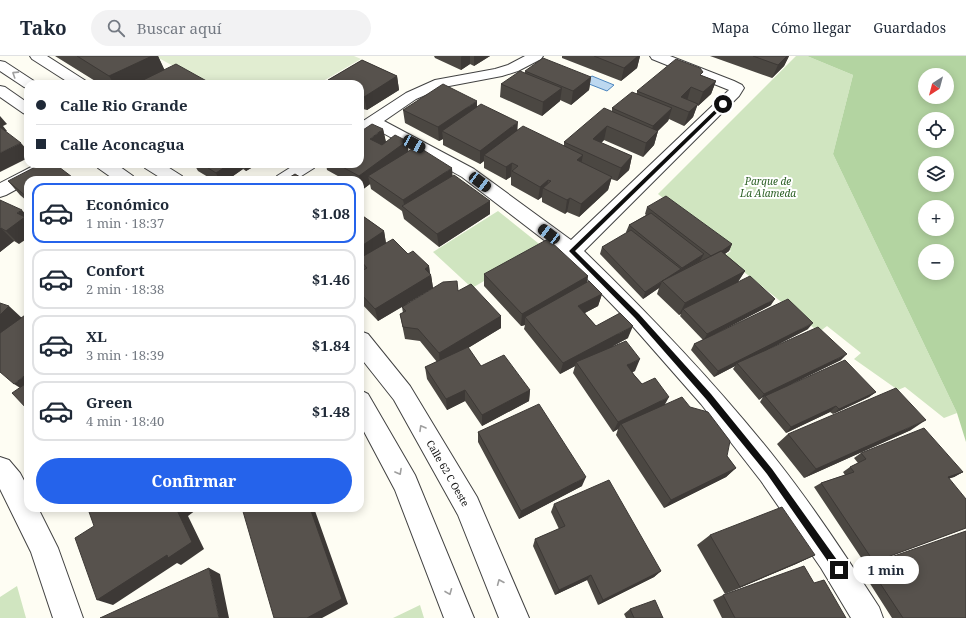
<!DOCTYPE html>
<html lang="es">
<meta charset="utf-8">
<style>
:root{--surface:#fff;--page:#f2f2f3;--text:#1f2937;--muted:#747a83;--line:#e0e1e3;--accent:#2563eb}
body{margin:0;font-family:"Noto Serif",serif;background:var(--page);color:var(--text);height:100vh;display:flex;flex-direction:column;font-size:15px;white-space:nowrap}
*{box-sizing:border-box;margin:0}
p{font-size:13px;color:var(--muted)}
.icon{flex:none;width:22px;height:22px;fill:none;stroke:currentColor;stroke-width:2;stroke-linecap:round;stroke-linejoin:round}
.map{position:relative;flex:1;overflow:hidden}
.drawer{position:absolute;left:24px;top:120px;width:340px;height:336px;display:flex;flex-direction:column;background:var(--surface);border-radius:12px;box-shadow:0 2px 10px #0003}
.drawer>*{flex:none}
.top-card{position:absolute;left:24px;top:24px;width:340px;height:88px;border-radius:12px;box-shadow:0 2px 10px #0003;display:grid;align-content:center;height:88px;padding:0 12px;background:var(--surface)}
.needle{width:26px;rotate:216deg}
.tools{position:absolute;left:918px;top:12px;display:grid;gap:8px}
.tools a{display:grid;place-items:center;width:36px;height:36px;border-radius:50%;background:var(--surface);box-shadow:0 2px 10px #0003;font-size:20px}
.end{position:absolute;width:18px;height:18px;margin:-9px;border:5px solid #0f0f0f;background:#fff;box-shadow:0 0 0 2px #fff}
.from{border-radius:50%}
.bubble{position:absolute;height:28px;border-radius:14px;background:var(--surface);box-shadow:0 2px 10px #0003;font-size:13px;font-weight:700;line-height:28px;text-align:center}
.car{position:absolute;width:12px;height:24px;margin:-12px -6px;border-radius:5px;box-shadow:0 0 3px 1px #0007;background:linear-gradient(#222 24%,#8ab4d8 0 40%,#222 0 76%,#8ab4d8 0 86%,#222 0)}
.top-card b{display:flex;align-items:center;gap:14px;height:38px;font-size:15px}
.top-card b+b{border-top:1px solid var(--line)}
.top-card i{width:10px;height:10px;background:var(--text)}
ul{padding:7px 0 0;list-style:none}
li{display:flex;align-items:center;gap:12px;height:60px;margin:0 8px 6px;padding:0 4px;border:2px solid var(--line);border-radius:12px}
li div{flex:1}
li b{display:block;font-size:15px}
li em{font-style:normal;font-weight:700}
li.on{border-color:var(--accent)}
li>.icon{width:36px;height:36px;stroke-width:1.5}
.action{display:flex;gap:8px;margin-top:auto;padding:8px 12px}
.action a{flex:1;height:46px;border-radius:24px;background:var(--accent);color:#fff;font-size:16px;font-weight:700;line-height:46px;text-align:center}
header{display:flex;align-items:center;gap:24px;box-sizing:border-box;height:56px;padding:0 20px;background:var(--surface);border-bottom:1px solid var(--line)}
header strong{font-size:19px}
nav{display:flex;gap:22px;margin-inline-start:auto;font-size:14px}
.search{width:280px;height:36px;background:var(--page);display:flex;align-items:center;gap:10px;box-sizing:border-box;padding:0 14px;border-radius:22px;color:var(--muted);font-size:15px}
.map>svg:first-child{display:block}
.green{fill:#d0e5c0}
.forest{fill:#b3d4a1;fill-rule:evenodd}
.pitch{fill:#e1edd1}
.water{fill:#bdd8f0;stroke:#4c86bf}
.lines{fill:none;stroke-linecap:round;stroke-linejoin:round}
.minor-casing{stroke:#424242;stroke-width:2}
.minor{fill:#fff;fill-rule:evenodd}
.wall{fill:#4b4742}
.shaded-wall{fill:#3d3936}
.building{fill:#57524d;stroke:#3d3936}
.oneway{stroke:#9f9f9f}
.route{fill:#0f0f0f}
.labels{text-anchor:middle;stroke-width:4;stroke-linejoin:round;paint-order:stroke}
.park-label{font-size:10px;font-style:italic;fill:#2d6126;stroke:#fff}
.street-label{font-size:10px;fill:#0f0f0f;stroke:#fff}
</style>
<header>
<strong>Tako</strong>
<div class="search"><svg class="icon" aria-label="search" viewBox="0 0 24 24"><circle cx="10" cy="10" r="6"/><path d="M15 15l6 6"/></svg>Buscar aquí</div>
<nav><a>Mapa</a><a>Cómo llegar</a><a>Guardados</a></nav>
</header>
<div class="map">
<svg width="966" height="562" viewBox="0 0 966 562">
<rect width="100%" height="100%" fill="#fefdf3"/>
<path class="green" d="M796 0H807L853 19 833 98 957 357 944 362 905 331 898 334 854 303 861 297 827 270 819 276 724 200 731 195 658 138Z
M498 155 543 191 472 232 433 196Z
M17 530 26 562H0V541Z
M420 549 424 562H393Z"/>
<path class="forest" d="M807 0H966V386L957 357 833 98 853 19ZM925 19H947V41H925ZM925 63H947V85H925ZM925 107H947V129H925ZM925 151H947V173H925ZM925 195H947V217H925Z"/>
<path class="pitch" d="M155 0H354L361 3 318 28H206Z"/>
<path class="water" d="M592 20 614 29 607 35 584 26Z"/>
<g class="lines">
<defs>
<path id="minor" d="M30 0H47L86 25 88 28H71L32 3Z
M525 0H543L541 3 518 15 502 20 444 31 416 43 384 65 474 113 571 184 729 34 652 3 650 0H670L734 25 742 29 744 32 739 40 584 195C653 262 719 331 779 407 815 453 847 502 879 551L883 562H851L821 512 761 425 701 348 629 266 565 200 462 121 374 72 369 75 360 76V67L406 37 435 24 495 13 508 9Z
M0 5 5 6 34 25 36 28H28V32L24 31 0 15Z
M0 30 5 31 28 47V59L23 57 0 41Z
M37 108H59C53 116 37 124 28 124V127L6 139 0 141V127Z
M95 108H116L133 120 136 124H115L98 112Z
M142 108H163L182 120 185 124H164L145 112Z
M296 108H317L314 112 295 124H274L277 120Z
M360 275 368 278 410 330 477 441 529 562H499L458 459 394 344 360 301Z
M360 334 368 338 415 419 474 562H444L395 434 360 368Z
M0 401 9 404 20 417 28 432V452H38L58 492 83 562H53L31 496 0 433Z"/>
</defs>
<use href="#minor" class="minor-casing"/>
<use href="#minor" class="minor"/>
</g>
<path class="wall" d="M55 0H158L164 14 212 28H100Z
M434 0H490L474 10 470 8 461 14 435 2Z
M562 0H640L637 12 621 25 562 2Z
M710 0H789L784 10 772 22Z
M362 4 397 20 399 34 367 54 363 53 364 56 360 58V28H320L325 25 329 27 328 24Z
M525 15 591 21 589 34 571 49 560 44V45L542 60 500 41 501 28 525 17Z
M701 19 716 25 711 38 698 50 697 49 693 61 684 70 669 63 668 65 658 75 654 89 643 101 604 84 601 87 632 100 629 114 617 125 611 123 608 134 579 161 567 156 565 158 542 146V141L538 144 511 129V121L506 124 484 112V105L480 108 443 89V83L439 85 405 67 403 54 477 51 518 74 564 90V86L612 55V52L637 37V35Z
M383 73 386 86 407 85 408 95 452 120 490 145V158L439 191 404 163 402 155 371 133 370 128 362 134 360 133V124H345L327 114 326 108H360Z
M194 108H258L246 115 243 113 233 120 235 123 233 124H213L198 115Z
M28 124V146L20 139 8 125Z
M0 144 19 188 14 185 0 196Z
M647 151 732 188 729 195 725 198 745 215 738 226 771 249 715 278 808 273 767 294 841 304 787 330 876 336 869 341 833 358 830 356 786 377 760 346 763 341 759 344 733 313 735 310 714 321 691 294 694 288 703 284 680 260 681 258 679 259 657 238 659 232 643 243 600 198 602 191 627 177 626 176 629 169 646 159 645 158Z
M360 158 384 175 386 187 408 198 429 210 430 217 431 219 433 232 406 248 458 235 501 260V272L468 292 481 310 530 334 529 345 482 370 465 345 447 354 427 323 425 311 437 306 420 285 405 283 400 258 403 257 402 251 378 265 360 246V216L362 215 360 209Z
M484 218 588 220 587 226 602 238 598 250 585 257 596 270 628 282 613 290 635 315 632 316 642 328 665 349 727 400 736 412 726 421 664 452 616 379 618 373 613 376 573 317 575 310 560 318 524 273 525 269 521 270 484 230Z
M911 374 804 422 777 388 788 378Z
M478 376 582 430 519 463 478 386Z
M861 397 963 416 954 421 949 422 966 472 866 509 814 431 821 427 845 419 843 416 850 411 858 407 854 402Z
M554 448 661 515 654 521 598 549 587 524 555 539 533 490 535 483 559 473 551 456Z
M710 479 815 499 796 508 725 538 697 489Z
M868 509 966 562H892L860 512Z
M814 527 846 562H722L713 544 723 539Z
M630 553 663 562H626L624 558Z"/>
<path class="shaded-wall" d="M152 0H158L168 21 153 28H114L109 20Z
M462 0H470V8L461 14V1Z
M474 0H490L474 10Z
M638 0H640L637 12 621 25 624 12Z
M787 0H789L784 10 772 22 778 9Z
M397 20 399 34 367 54 364 41Z
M591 21 589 34 571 49 573 35Z
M716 25 711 38 698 50 703 36Z
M691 31 687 45 681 41Z
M562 32 560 45 542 60 543 46Z
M361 42 364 56 360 58V43Z
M477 45V58L442 75 443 83 439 85 438 71Z
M698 48 693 61 684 70 689 56Z
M672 52 668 65 649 83 653 70Z
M0 60 7 68 3 70 7 75 0 79Z
M518 66 517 79 484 99V105L480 108V95Z
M607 70 604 84 591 97 593 83Z
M383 73 386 87 372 97 370 83Z
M658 75 654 89 643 101 646 87Z
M407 85 409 99 368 120 370 128 362 134 360 124 359 120Z
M21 87 28 95V102L0 116V97Z
M583 99 580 113 577 104Z
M632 100 629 114 617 125 621 112Z
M512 107 511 120 506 124V111Z
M225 108H240L243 113 233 120 235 123 233 124H219L216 117Z
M243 108H258L246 115Z
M452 112 453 125 405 152 403 144Z
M612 121 608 134 579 161 581 148Z
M548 124 547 134 543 132 542 141 538 144 540 131Z
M570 142 567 156 565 158 567 144Z
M490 145V158L439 191 437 178Z
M22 154 28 161V182L19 188 6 175 17 157Z
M1 172 14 185 0 196V173Z
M384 175 386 188 360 204V191Z
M732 188 729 195 709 208 713 201Z
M704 198 700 205 662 225 681 213 682 212Z
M429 210 430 220 431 219 433 232 378 265 375 253 425 213Z
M745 215 737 227 683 253 681 258 679 259 685 247Z
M588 220 585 233 525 261V269L521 270 522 258Z
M662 226 659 232 643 243 645 236Z
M602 238 598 250 575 262 578 250Z
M775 243 771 249 704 284 707 278Z
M9 250 23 263 0 285V259Z
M501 260V272L440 309 439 297Z
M813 267 808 273 738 309 737 307 735 310 714 321 718 315Z
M633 270 628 282 578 309 576 306 575 310 560 318 563 307Z
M847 298 841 304 765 341V340L763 341 759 344 764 338Z
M640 303 635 315 622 321 627 309Z
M28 317V337L14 328Z
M465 334V345L447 354 446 343Z
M530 334 529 345 482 370V359Z
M876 336 869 341 833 358 839 353Z
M669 341 663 352 621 368 618 373 613 376 618 366Z
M836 350 830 356 786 377 791 371Z
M926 364 911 374 804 422 816 413Z
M736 412 726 421 664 452 671 444Z
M963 416 954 421 939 426 948 421Z
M586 421 582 430 519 463 521 455Z
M176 452H195L196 454 188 460 204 493 181 509 177 507 113 549 97 544Z
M310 452H314L348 548 322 562H307Z
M815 499 796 508 725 538 740 531Z
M209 512 220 518 229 562H219Z
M661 515 654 521 598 549 603 544Z
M591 519 587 524 555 539 559 534Z"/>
<path class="building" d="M77 0H152L109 20Z
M594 0H638L624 12Z
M753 0H787L778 9Z
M543 2 591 21 573 35 525 15Z
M676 3 700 12 703 16 700 19 716 25 703 36 691 31 681 41 698 48 689 56 637 35Z
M362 4 397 20 364 41 360 39V28H337L328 24Z
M176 8 212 28H135Z
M520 15 562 32 543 46 501 28Z
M325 25 332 28H320Z
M443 28 477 45 438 71 403 54Z
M632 36 672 52 653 70 612 52Z
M481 48 518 66 480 95 442 75Z
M604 52 658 75 646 87 607 70 593 83 632 100 621 112 564 86Z
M372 68 383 73 370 83 382 89 395 79 407 85 359 120 337 108H360V76Z
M523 70 583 99 577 104 612 121 581 148 570 142 567 144 543 132 551 125 548 124 540 131 512 115 518 110 512 107 506 111 484 99Z
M0 71 21 87 0 97Z
M417 90 452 112 403 144 368 120Z
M41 108H55L76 124H28V142L8 125Z
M202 108H226L228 109 216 117Z
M295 118 305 124H285Z
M454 119 490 145 437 178 402 150Z
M666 140 732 188 722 195H721L711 200 647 151Z
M0 144 22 154 17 157 25 161 6 175 1 172 0 173Z
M651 157 704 198 682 212 629 169Z
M360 158 384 175 360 191Z
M631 174 681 213 645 236 602 191Z
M393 183 408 198 413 195 429 210 425 213 431 219 375 253 360 237V216L367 212 360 204V202Z
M548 183 588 220 522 258 484 218Z
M721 195 745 215 685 247 662 225Z
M750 220 775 243 707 278 683 253Z
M457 225 458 235 471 228 501 260 439 297 418 273 403 271 400 258 406 255 402 251 443 226Z
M589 225 602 238 578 250 596 270 620 257 633 270 563 307 525 261Z
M788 243 813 267 718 315 694 288Z
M0 247 9 250 0 259Z
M28 257V317L14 328 0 316V277Z
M818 271 847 298 764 338 737 307Z
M626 285 640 303 627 309 634 319 642 328 655 322 669 341 618 366 576 306Z
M468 291 481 310 504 299 530 334 482 359 465 334 446 343 425 311Z
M845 304 876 336 839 353 836 350 791 371 765 340Z
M28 326V354L12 337Z
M896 332 926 364 816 413 788 378Z
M682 341 690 351 708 356 730 385 727 400 736 412 671 444 621 368Z
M539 348 586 421 521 455 478 376Z
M924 372 963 416 948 421 966 443V472L874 506 821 427 854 416 850 411 866 403 861 397Z
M609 424 661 515 603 544 591 519 559 534 535 483 565 470 554 448Z
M782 451 815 499 740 531 710 479Z
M89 452H176L192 486 168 502 167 499 97 544 75 482 94 470 88 453Z
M242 452H310L342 543 307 562H274Z
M966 475V562H903L868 509Z
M804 510 814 527 824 524 846 562H735L723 539Z
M209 512 219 562H100Z
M655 544 663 562H634L630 553Z"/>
<defs><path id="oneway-chevron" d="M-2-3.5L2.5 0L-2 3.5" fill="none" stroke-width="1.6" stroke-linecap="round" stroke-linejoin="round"/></defs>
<g class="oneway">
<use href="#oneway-chevron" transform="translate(15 18) rotate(-147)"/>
<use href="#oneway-chevron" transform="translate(422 372) rotate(-120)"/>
<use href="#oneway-chevron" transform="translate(399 416) rotate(61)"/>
<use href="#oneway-chevron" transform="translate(500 526) rotate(-113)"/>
<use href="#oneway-chevron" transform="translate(449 536) rotate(68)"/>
</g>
<path class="route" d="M722 47 726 48 575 195 639 258 711 338 772 413 842 511 843 514 842 517 839 519 836 517 767 418 706 343 635 262 569 195Z"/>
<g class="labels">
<g class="park-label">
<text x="768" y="129">Parque de<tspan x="768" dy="12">La Alameda</tspan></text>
</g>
<g class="street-label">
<text transform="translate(448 417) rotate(60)" y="4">Calle 62 C Oeste</text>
</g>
</g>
</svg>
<div class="tools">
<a><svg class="needle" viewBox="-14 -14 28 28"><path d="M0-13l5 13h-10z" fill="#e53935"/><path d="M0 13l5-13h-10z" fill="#747a83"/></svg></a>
<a><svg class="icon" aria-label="locate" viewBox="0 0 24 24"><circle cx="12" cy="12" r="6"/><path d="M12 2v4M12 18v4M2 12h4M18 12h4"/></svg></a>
<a><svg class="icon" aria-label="layers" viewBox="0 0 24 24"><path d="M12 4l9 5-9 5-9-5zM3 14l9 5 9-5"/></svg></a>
<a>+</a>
<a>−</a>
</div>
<i class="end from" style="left:723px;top:48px"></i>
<i class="end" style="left:839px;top:514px"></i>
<div class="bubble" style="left:853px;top:500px;width:66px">1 min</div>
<i class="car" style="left:414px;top:88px;rotate:118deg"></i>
<i class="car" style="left:480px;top:126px;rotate:127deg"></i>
<i class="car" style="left:549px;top:178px;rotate:307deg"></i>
<div class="top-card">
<b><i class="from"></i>Calle Rio Grande</b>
<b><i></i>Calle Aconcagua</b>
</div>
<section class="drawer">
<ul>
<li class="on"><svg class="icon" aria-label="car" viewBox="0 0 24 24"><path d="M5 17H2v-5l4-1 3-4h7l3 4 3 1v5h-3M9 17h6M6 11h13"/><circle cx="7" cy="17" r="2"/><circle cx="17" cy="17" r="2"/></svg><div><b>Económico</b><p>1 min · 18:37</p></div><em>$1.08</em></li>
<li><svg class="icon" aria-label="car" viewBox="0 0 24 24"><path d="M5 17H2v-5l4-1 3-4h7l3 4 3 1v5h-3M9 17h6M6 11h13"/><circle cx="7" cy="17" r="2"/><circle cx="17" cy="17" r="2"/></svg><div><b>Confort</b><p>2 min · 18:38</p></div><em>$1.46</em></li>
<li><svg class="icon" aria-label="car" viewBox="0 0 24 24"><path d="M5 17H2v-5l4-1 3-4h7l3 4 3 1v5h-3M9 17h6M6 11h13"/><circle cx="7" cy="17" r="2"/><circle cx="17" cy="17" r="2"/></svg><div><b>XL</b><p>3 min · 18:39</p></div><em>$1.84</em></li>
<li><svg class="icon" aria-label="car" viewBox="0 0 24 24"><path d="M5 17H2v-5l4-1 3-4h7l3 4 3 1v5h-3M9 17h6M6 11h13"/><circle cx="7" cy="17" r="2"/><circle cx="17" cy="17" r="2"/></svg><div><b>Green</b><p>4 min · 18:40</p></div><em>$1.48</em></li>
</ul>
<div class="action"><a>Confirmar</a></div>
</section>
</div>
